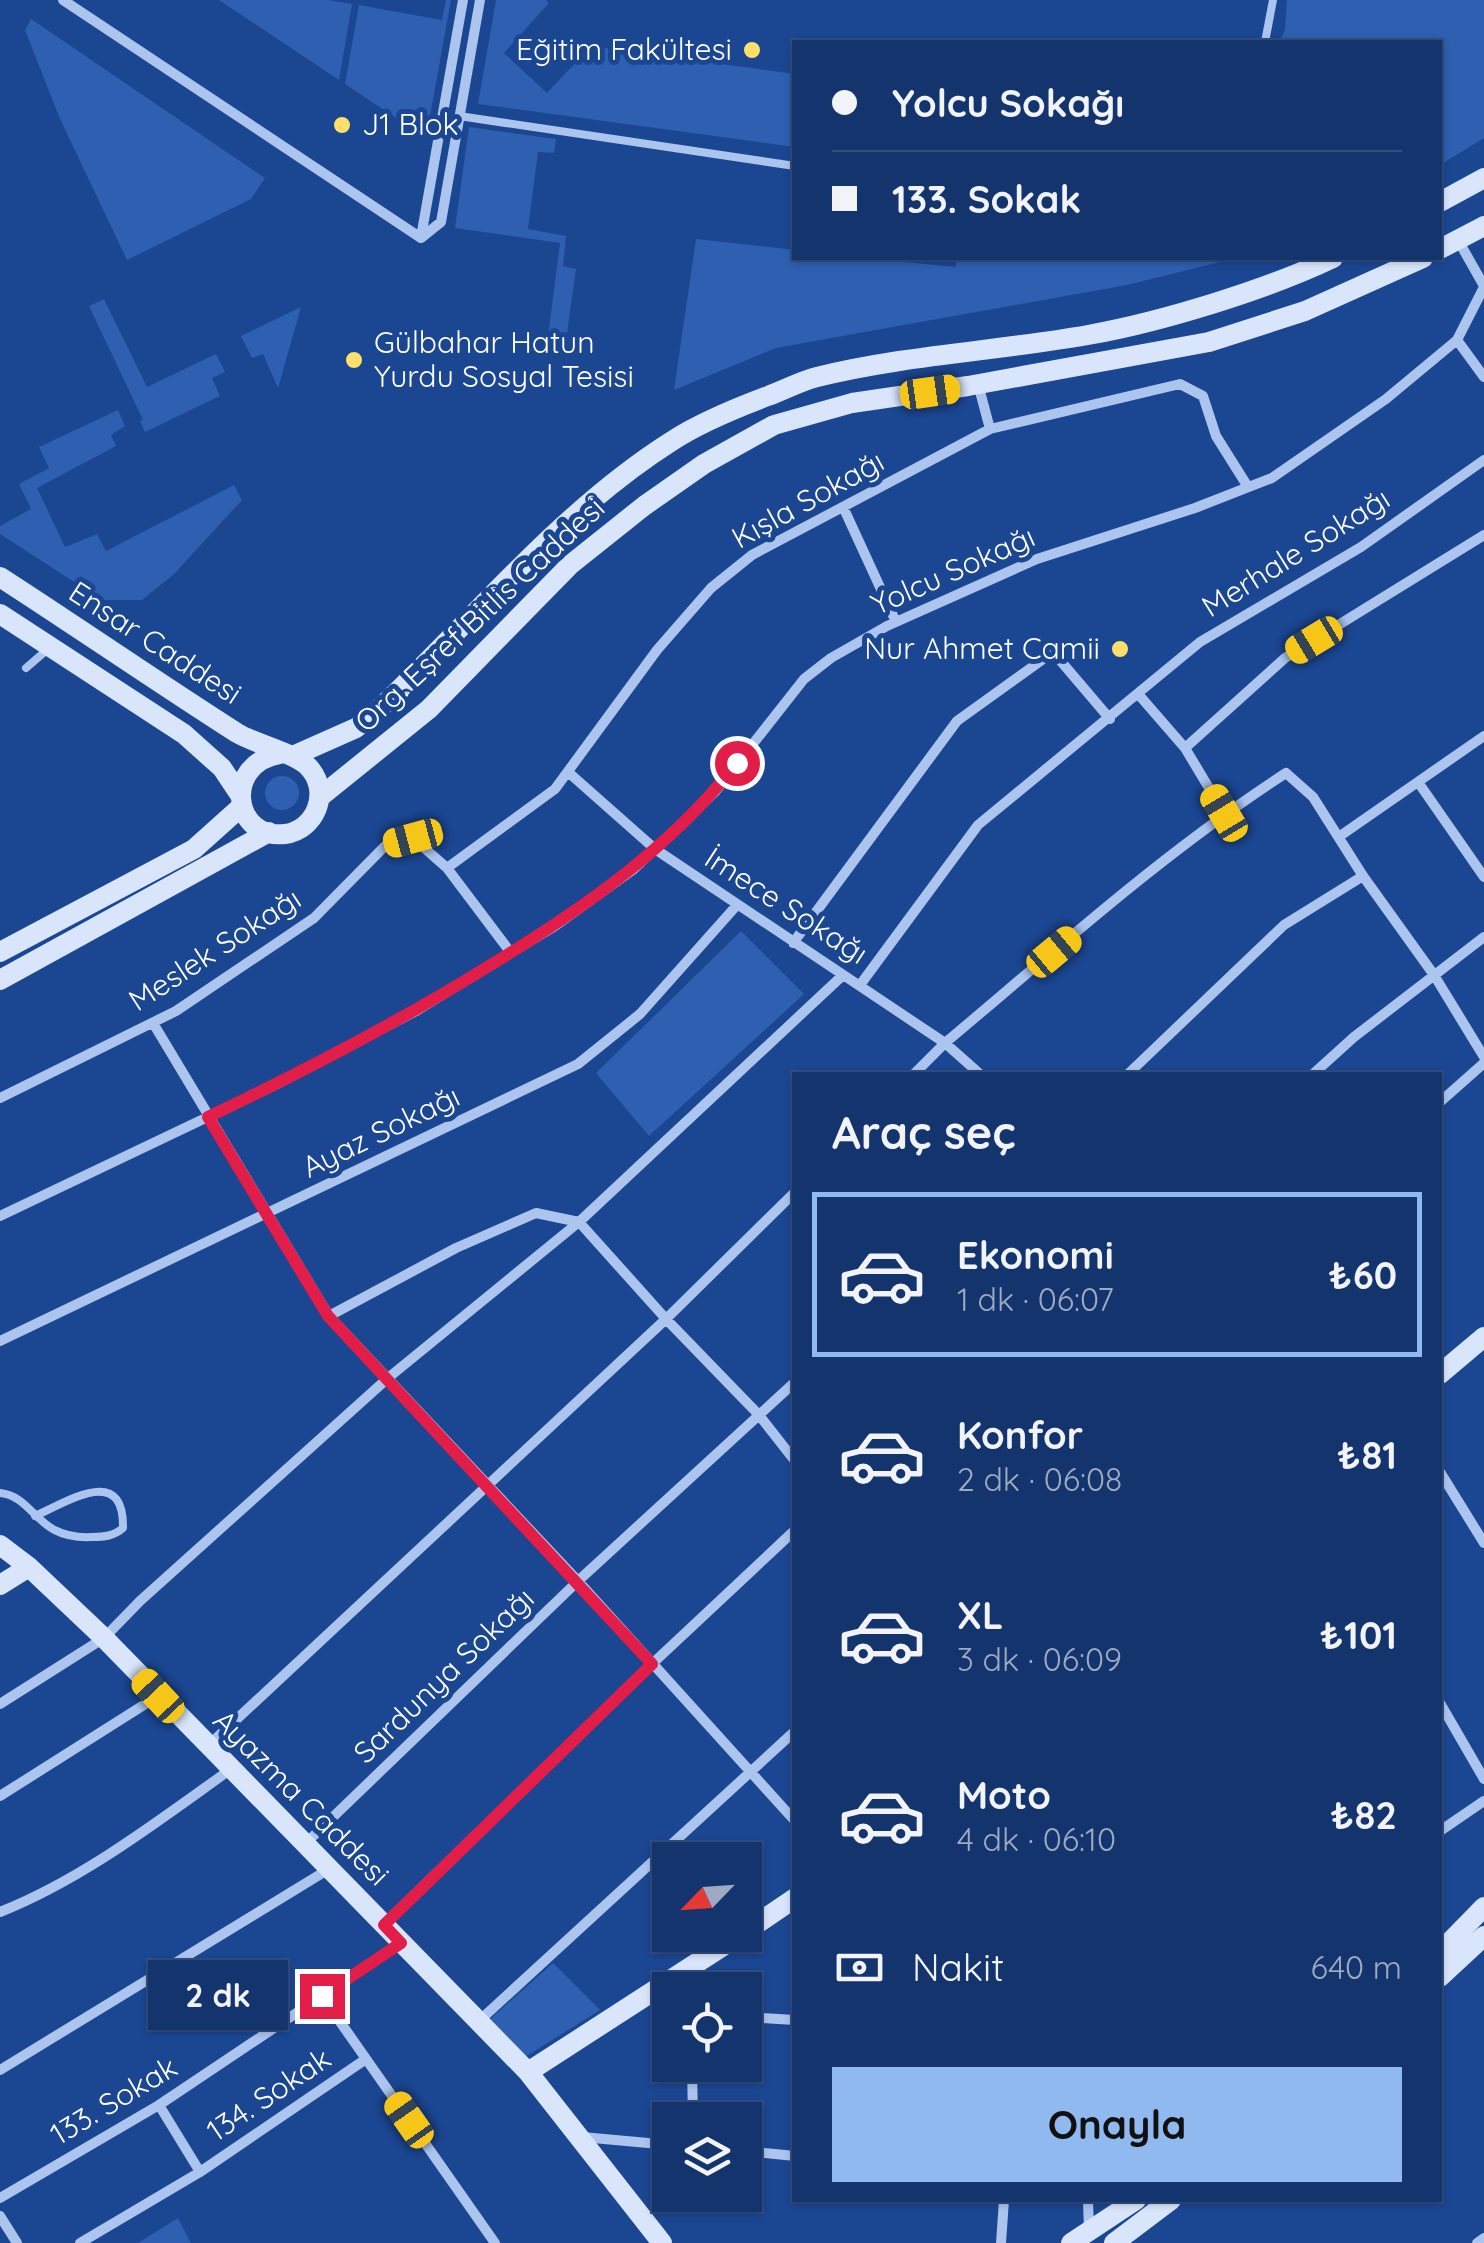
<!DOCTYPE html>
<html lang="tr">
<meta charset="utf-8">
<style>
:root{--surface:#14346e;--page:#213f76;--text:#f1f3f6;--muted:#9daac2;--line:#334f81;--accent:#90b9f0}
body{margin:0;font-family:Quicksand,sans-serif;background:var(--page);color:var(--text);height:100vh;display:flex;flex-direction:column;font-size:38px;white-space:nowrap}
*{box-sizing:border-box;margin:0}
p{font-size:32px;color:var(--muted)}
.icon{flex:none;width:55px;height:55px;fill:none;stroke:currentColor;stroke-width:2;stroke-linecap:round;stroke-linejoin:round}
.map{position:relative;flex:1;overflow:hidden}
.panel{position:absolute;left:792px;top:1072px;width:650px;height:1130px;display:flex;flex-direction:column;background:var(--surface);border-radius:0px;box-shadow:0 2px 8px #0004,0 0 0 2px var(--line)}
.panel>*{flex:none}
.top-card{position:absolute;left:792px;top:40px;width:650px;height:220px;border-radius:0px;box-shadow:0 2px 8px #0004,0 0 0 2px var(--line);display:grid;align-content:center;height:220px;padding:0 40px;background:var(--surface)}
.needle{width:65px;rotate:245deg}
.tools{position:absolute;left:652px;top:1842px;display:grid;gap:20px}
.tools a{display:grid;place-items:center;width:110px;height:110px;border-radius:0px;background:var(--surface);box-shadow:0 2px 8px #0004,0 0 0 2px var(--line);font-size:50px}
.end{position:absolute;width:45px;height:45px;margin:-22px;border:12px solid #e11d48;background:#fff;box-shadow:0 0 0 5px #fff}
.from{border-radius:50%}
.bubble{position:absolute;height:70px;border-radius:0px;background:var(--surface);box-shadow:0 2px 8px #0004,0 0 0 2px var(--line);font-size:32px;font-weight:700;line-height:70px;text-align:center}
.car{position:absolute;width:30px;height:60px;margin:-30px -15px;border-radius:12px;box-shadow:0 0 8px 2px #0007;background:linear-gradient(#f5c518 24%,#345 0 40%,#f5c518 0 76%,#345 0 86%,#f5c518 0)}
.top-card b{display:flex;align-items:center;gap:35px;height:95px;font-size:38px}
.top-card b+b{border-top:2px solid var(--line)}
.top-card i{width:25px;height:25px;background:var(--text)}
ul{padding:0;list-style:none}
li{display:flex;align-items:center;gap:30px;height:165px;margin:0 20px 15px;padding:0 20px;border:5px solid transparent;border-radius:0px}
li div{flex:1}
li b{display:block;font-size:38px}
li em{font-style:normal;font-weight:700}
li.current{border-color:var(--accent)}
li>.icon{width:90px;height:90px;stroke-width:1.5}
h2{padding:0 40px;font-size:45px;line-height:120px}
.pay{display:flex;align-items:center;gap:25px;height:110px;padding:0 40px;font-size:38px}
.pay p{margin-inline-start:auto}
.button{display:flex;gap:20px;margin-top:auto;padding:20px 40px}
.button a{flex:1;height:115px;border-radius:0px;background:var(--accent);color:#111;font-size:40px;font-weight:700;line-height:115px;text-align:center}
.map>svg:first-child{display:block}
.green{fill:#2e5fb0}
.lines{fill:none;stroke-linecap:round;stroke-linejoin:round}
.lane{stroke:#abc5ef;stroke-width:8}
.street{stroke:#abc5ef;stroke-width:10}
.secondary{stroke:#d8e5fa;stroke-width:20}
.route{stroke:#e11d48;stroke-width:12}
.poi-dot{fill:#ffde69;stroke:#1b4692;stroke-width:4}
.labels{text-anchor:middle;stroke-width:10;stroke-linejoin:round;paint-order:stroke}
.poi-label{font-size:30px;fill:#fff;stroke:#1b4692;text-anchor:end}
.street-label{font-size:30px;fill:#fff;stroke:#1b4692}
</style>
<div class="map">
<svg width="1484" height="2243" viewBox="0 0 1484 2243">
<rect width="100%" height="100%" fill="#1b4692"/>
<path class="green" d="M219 0H329L352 4 339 80Z
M446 0H451L426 138 345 84 359 5 442 20Z
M496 0H546L549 3 504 53 547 93 591 46 795 74V147L478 104Z
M1287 0H1484V138L1440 165V42H1280L1285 29Z
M31 19 265 178 251 199 127 260 60 119 25 30Z
M469 127 556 139 554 153 538 152 528 229 566 236 563 266 576 269 564 355 546 352 560 243 455 228Z
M696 239 795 250V258H864L955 267 958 258H1236L1127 285 776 348 674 390Z
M104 299 147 387 216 354 225 372 212 378 220 396 145 432 140 421 143 420 89 306Z
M301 307 278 388 263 354 252 358 241 336Z
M118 410 125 426 111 435 116 446 37 488 65 547 97 534 106 551 234 485 242 500 174 574 142 600H102L0 534V526L31 509 19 484 49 468 39 447Z
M265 793a17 17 0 1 1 34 0a17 17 0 1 1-34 0Z
M741 931 804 994 649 1136 596 1073Z
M553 1963 600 2010 525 2057 488 2021Z
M178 2218 191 2243H138Z"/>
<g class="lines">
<path class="lane" d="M1265 42 1273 0
M459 116 795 166
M26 668 48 649
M0 1493C36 1497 35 1540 92 1537 104 1537 114 1536 123 1528 124 1464 69 1501 35 1516"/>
<path class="street" d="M63 0 421 238
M421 237 463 0
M421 238 441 222 480 0
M1458 240 1484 286
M1457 340 1484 377
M978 384 990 429
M844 509 896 622
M1139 695 1185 748 1224 813
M1185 748 1285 658 1484 535
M568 772 655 849 945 1043 981 1075
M1418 782 1484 877
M1340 836 1484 736
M447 868 555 789 657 650 711 588 752 555 990 429 1180 384 1203 396 1216 436 1248 487
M793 943 957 721 1053 652 1110 719
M860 985 978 825 1200 642 1361 547 1484 460
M153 1023 329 1316 578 1581 795 1821
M913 1075 945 1043C1056 950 1164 852 1286 773L1313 797 1363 876 1434 975 1484 1057
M1127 1075 1284 925 1363 876
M1312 1075 1354 1037 1484 937
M0 1098 176 1011 314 918 385 846 413 838 447 868 511 953
M1440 1102 1484 1063
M0 1216 277 1084 416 1011 555 926 634 869 715 792 804 679 831 658 887 626 1037 559 1195 508 1272 478 1386 399 1457 340 1484 287
M329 1316 456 1248 536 1213 579 1222 666 1319 759 1415 795 1461
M0 1341 578 1064 640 1014 737 905
M1440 1472 1484 1543
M1440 1703 1484 1779
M0 1704 104 1638 140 1601 388 1378 579 1222 842 976
M209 1745 666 1319 795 1192
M0 1796 158 1696
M1440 1831 1484 1801
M306 1843 578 1581 795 1382
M0 1912C83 1879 158 1821 231 1769
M384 1924 652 1664 795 1530
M322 1996 495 2243
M745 2017 795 2020
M479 2021 795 1731
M692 2065 693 2120
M0 2070 329 1869
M582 2137 670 2145
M745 2151 795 2156
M200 2172 366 2059
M0 2198 159 2105 401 1943
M1088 2200 1089 2231
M0 2216 17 2243
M80 2243 200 2172 159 2105
M1001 2243 1004 2200
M1477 2243 1484 2238"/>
<path class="secondary" d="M1440 202 1484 178
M1440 249 1484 226
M0 577C79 628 157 682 237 733 257 745 300 754 311 770 330 794 315 830 285 834 233 840 222 764 280 754
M0 614 184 734 222 768 240 795
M293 756 356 728 375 713C470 623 561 511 672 441 701 422 736 408 768 396 784 390 801 381 817 377 906 355 998 351 1088 335 1161 322 1266 290 1333 258
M320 797 429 709 570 565 644 506 704 464 774 425 852 403 968 386 1209 342 1305 311 1423 258
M0 952 194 849 242 806
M0 980 269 832
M1440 1374 1484 1337
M0 1545 29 1567 104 1638 528 2072 662 2243
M0 1585 29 1567
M745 1932 795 1898
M1440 1952 1484 1907
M1440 1977 1484 1936
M528 2072 740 1935
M1071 2243 1136 2200
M1114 2243 1171 2200"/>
</g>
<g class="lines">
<path class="route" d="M322 1996 401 1943 384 1925 652 1664 328 1316 208 1117C302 1072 395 1024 484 969 578 912 668 851 737 763"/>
</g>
<g class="poi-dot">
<circle cx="752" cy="50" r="10"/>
<circle cx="342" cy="125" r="10"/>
<circle cx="354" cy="360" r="10"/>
<circle cx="1120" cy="649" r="10"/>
</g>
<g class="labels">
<g class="poi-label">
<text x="732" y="60">Eğitim Fakültesi</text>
<text x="362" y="135" text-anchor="start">J1 Blok</text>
<text x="374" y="353" text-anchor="start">Gülbahar Hatun<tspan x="374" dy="34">Yurdu Sosyal Tesisi</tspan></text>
<text x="1100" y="659">Nur Ahmet Camii</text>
</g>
<g class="street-label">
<text transform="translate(808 500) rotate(-29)" y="10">Kışla Sokağı</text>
<text transform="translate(1296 553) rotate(-32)" y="10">Merhale Sokağı</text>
<text transform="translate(953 571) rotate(-24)" y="10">Yolcu Sokağı</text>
<text transform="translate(480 615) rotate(-43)" y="10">Org. Eşref Bitlis Caddesi</text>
<text transform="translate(155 643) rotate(33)" y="10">Ensar Caddesi</text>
<text transform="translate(786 906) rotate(33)" y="10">İmece Sokağı</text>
<text transform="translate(215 950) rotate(-33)" y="10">Meslek Sokağı</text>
<text transform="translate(381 1132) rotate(-26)" y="10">Ayaz Sokağı</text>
<text transform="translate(444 1676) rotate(-44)" y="10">Sardunya Sokağı</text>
<text transform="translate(301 1798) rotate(45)" y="10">Ayazma Caddesi</text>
<text transform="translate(269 2095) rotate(-34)" y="10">134. Sokak</text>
<text transform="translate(114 2101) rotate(-31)" y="10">133. Sokak</text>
</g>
</g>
</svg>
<div class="tools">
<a><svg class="needle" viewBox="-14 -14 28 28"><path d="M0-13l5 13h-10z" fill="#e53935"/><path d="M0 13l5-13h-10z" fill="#9daac2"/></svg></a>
<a><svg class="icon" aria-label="locate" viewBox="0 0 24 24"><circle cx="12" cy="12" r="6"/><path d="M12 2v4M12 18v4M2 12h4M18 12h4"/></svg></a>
<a><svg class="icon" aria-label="layers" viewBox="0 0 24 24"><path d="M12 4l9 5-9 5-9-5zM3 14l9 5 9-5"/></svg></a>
</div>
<i class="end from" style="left:737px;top:763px"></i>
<i class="end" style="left:322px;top:1996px"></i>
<div class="bubble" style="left:148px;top:1960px;width:140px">2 dk</div>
<i class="car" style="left:930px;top:392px;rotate:82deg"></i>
<i class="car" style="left:1314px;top:640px;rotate:239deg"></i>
<i class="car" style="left:1224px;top:813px;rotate:329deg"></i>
<i class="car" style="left:413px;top:838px;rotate:255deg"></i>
<i class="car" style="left:1054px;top:952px;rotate:50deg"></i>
<i class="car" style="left:158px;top:1696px;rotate:317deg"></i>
<i class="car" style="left:409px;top:2120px;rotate:325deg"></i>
<div class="top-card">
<b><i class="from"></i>Yolcu Sokağı</b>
<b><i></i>133. Sokak</b>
</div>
<section class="panel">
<h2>Araç seç</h2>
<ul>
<li class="current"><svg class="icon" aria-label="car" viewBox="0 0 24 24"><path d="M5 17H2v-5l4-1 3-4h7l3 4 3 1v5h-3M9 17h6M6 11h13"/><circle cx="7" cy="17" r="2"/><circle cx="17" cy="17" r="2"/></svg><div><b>Ekonomi</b><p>1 dk · 06:07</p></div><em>₺60</em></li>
<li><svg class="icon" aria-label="car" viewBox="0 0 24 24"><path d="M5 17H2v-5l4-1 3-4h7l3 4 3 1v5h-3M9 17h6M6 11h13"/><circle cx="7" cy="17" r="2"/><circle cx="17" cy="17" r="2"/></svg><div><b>Konfor</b><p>2 dk · 06:08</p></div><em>₺81</em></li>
<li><svg class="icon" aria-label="car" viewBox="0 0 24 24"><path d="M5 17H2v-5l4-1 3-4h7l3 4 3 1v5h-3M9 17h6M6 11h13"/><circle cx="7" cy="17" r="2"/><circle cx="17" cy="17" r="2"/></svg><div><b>XL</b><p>3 dk · 06:09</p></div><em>₺101</em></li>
<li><svg class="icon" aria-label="car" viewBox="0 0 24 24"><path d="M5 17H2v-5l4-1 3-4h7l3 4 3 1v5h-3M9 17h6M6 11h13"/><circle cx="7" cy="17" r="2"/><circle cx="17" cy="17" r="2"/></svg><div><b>Moto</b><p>4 dk · 06:10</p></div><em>₺82</em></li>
</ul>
<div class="pay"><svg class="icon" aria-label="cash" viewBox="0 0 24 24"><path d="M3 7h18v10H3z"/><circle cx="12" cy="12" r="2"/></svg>Nakit<p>640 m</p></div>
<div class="button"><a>Onayla</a></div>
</section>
</div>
